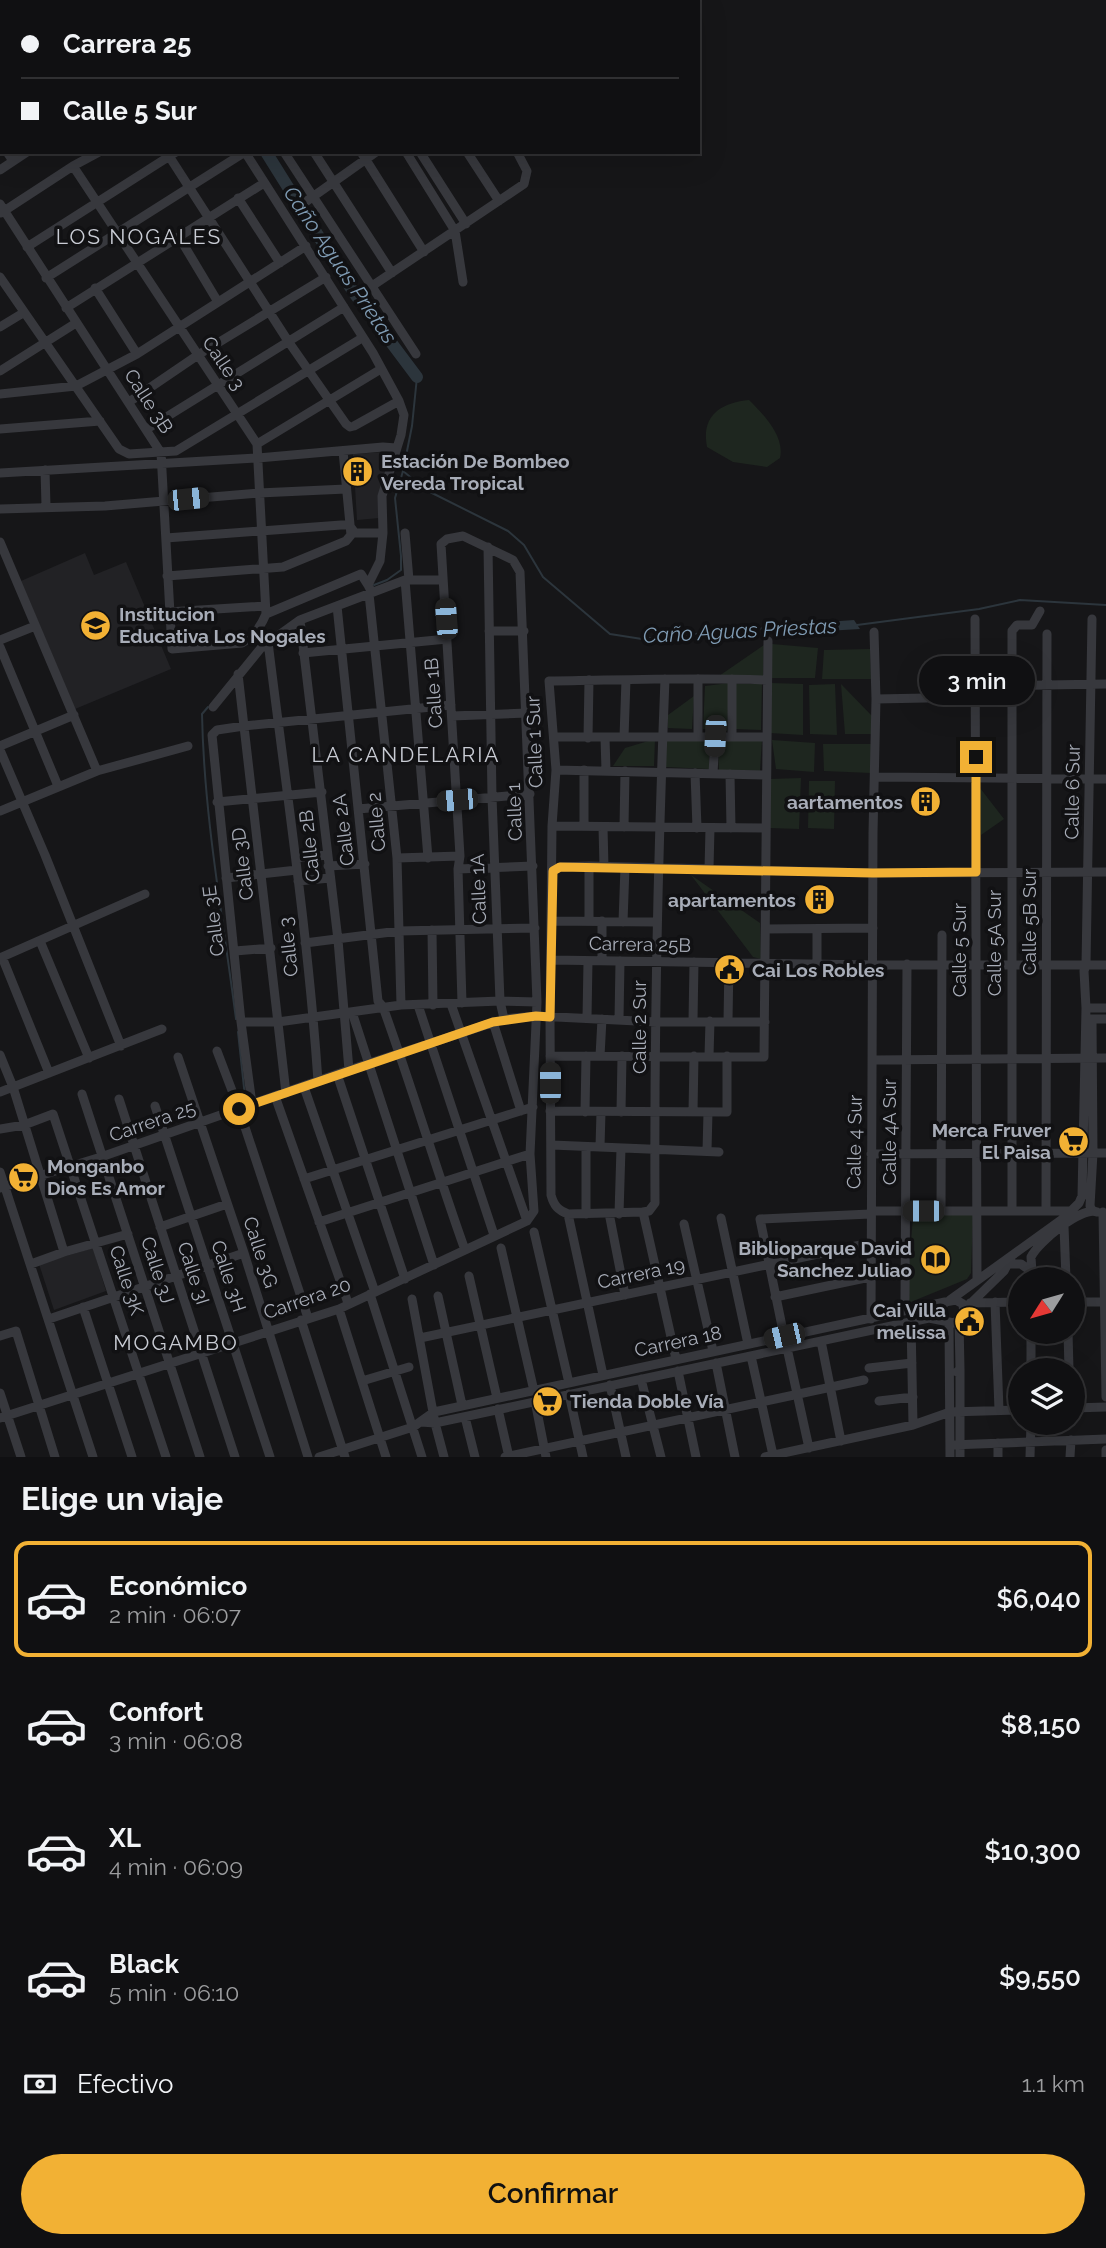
<!DOCTYPE html>
<html lang="es">
<meta charset="utf-8">
<style>
:root{--surface:#101012;--page:#19191b;--text:#f1f3f6;--muted:#9c9d9f;--line:#303032;--accent:#f2b134}
body{margin:0;font-family:Raleway,sans-serif;background:var(--page);color:var(--text);height:100vh;display:flex;flex-direction:column;font-size:26px;white-space:nowrap}
*{box-sizing:border-box;margin:0}
p{font-size:23px;color:var(--muted)}
.icon{flex:none;width:38px;height:38px;fill:none;stroke:currentColor;stroke-width:2;stroke-linecap:round;stroke-linejoin:round}
.map{position:relative;height:1457px;overflow:hidden}
.side{display:flex;flex-direction:column;background:var(--surface);flex:1}
.side>*{flex:none}
.hud{position:absolute;left:0px;top:0px;width:700px;height:154px;box-shadow:0 7px 28px #0002,0 0 0 2px var(--line);display:grid;align-content:center;height:154px;padding:0 21px;background:var(--surface)}
.needle{width:46px;rotate:233deg}
.controls{position:absolute;left:1008px;top:1267px;display:grid;gap:14px}
.controls a{display:grid;place-items:center;width:77px;height:77px;border-radius:50%;background:var(--surface);box-shadow:0 7px 28px #0002,0 0 0 2px var(--line);font-size:35px}
.end{position:absolute;width:32px;height:32px;margin:-16px;border:9px solid #f2b134;background:#111;box-shadow:0 0 0 4px #111}
.from{border-radius:50%}
.bubble{position:absolute;height:49px;border-radius:24px;background:var(--surface);box-shadow:0 7px 28px #0002,0 0 0 2px var(--line);font-size:23px;font-weight:600;line-height:49px;text-align:center}
.car{position:absolute;width:21px;height:42px;margin:-21px -10px;border-radius:9px;box-shadow:0 0 5px 2px #0007;background:linear-gradient(#222 24%,#8ab4d8 0 40%,#222 0 76%,#8ab4d8 0 86%,#222 0)}
.hud b{display:flex;align-items:center;gap:24px;height:66px;font-size:26px}
.hud b+b{border-top:2px solid var(--line)}
.hud i{width:18px;height:18px;background:var(--text)}
ul{padding:0;list-style:none}
li{display:flex;align-items:center;gap:21px;height:116px;margin:0 14px 10px;padding:0 7px;border:4px solid transparent;border-radius:14px}
li div{flex:1}
li b{display:block;font-size:26px}
li em{font-style:normal;font-weight:600}
li.selected{border-color:var(--accent)}
li>.icon{width:63px;height:63px;stroke-width:1.5}
h2{padding:0 21px;font-size:32px;line-height:84px}
.pay{display:flex;align-items:center;gap:18px;height:77px;padding:0 21px;font-size:26px}
.pay p{margin-inline-start:auto}
.action{display:flex;gap:14px;margin-top:auto;padding:14px 21px}
.action a{flex:1;height:80px;border-radius:42px;background:var(--accent);color:#111;font-size:28px;font-weight:600;line-height:80px;text-align:center}
.map>svg:first-child{display:block}
.built{fill:#222225}
.green{fill:#1e261f}
.water{fill:#2c353c}
.lines{fill:none;stroke-linecap:round;stroke-linejoin:round}
.stream{stroke:#2c353c;stroke-width:2}
.river{stroke:#2c353c;stroke-width:12}
.minor{stroke:#37383d;stroke-width:9}
.route{stroke:#f2b134;stroke-width:9}
.labels{text-anchor:middle;stroke-width:7;stroke-linejoin:round;paint-order:stroke}
.street-label{font-size:19px;fill:#a8adb8;stroke:#111113}
.poi-label{font-size:19px;font-weight:bold;fill:#a8adb8;stroke:#111113;text-anchor:start}
.neighbourhood-label{font-size:21px;letter-spacing:2px;fill:#c9ccd4;stroke:#111113}
.water-label{font-size:21px;font-style:italic;fill:#7f9bb3;stroke:#111113}
</style>
<div class="map">
<svg width="1106" height="1457" viewBox="0 0 1106 1457">
<rect width="100%" height="100%" fill="#161618"/>
<path class="built" d="M385 452 389 454 388 459 381 489 379 518 357 520 353 454Z
M85 553 94 575 126 562 171 669 75 709 21 581Z
M93 1248 106 1291 54 1310 39 1264Z"/>
<path class="green" d="M749 400C763 414 785 436 780 458L767 467 733 462 707 447C701 416 720 403 749 400Z
M772 644 818 648 815 678H772Z
M764 645 763 677 719 676Z
M870 649 871 679H822L824 650Z
M729 683 727 731 703 729 705 686Z
M771 683 803 684V735L770 733Z
M736 684H762L761 730 736 729Z
M835 684 837 735 810 734 809 685Z
M841 684 872 716 873 734H845Z
M694 696 692 729 668 728V715Z
M666 737 710 739 709 769 666 767Z
M717 738 762 740 760 771 719 770Z
M655 739 654 766H613L625 748Z
M772 740 815 743 814 772 776 769Z
M823 744H871V773L824 771Z
M801 778 799 829 770 828V779Z
M809 781H835L834 829 808 828Z
M980 788 1004 819 981 835Z
M691 875 760 923 761 959 753 957Z
M930 1214 973 1215 971 1273 967 1279 906 1304 913 1217Z"/>
<path class="water" d="M854 620 860 629 776 634 786 625Z"/>
<g class="lines">
<path class="stream" d="M417 377 412 426 403 471 426 490 508 531 524 545 543 577 610 634 642 639 748 629 785 627
M374 585 387 580 401 570V556L395 498 403 471
M857 625 979 609 1020 600 1106 605
M208 707 202 714C204 817 223 918 236 1019
M238 1032 245 1097"/>
<path class="river" d="M161 0 162 2
M266 152 354 293 417 377"/>
<path class="minor" d="M34 0 36 2
M91 0 92 2
M138 0 139 2
M183 0 185 2
M220 0 221 2
M285 0 286 2
M370 0 371 2
M416 0 417 2
M55 2 57 0
M305 2 308 0
M399 2 402 0
M0 15 2 16
M0 55 2 53
M0 63 2 61
M0 78 2 80
M0 142 2 144
M7 152 13 161
M245 152 373 353 399 401 404 415 401 435 382 496 383 533 380 561 368 585 371 591 369 594 397 858 401 1005
M284 152 416 354
M314 152 392 273
M361 152 424 252
M406 152 455 231 463 282
M420 152 466 224
M467 152 499 201
M169 156 288 341 346 424 350 427 354 426 399 401
M0 170 27 152
M238 198 280 263
M304 203 376 152
M0 204 161 453 172 649 242 643C254 637 261 626 266 614L257 444 73 166
M1 213 73 166 99 152
M179 237 218 302
M27 247 176 152
M0 277 119 449 129 454 176 451 362 338
M46 278 245 152
M372 286 524 184 527 171 517 152
M95 288 137 354
M66 308 264 183
M0 327 23 313
M0 371 76 323
M0 394 76 386 137 354 306 246
M129 402 198 355 326 277
M0 429 100 421
M147 429 344 307
M257 444 381 369
M45 470 46 506
M0 473 258 458 383 447 396 448
M0 509 105 506 259 493 346 489
M405 533 409 580
M166 538 341 525H349L355 533H383
M0 542 97 771
M488 547 492 797 500 1001 504 1019
M167 576 283 567 346 541 351 535 343 451
M405 580 428 858
M337 606 378 1001 383 1007C412 1087 436 1169 465 1250
M168 612 265 606
M266 614 361 574 368 585
M975 619 977 1280
M300 620 338 940 349 1070
M489 631H524
M0 640 35 626
M268 642C286 788 308 934 318 1081
M0 647 58 786
M303 653 447 639
M238 674 286 1093
M665 679C658 854 654 1028 655 1203L649 1211 643 1212 568 1214C558 1210 554 1206 551 1195L550 1017 552 826 556 770 549 681C622 680 695 677 767 680
M698 679V737
M976 686 1106 684
M876 699 976 697
M213 707 261 648 300 620 405 580H443
M452 716 527 713
M555 737H767
M624 737 626 680
M732 737V679
M588 738 589 680
M605 738 606 770
M0 746 74 715
M0 750 45 855 121 1046
M556 770 765 775
M584 770V826
M695 773 697 828
M713 774 715 736
M730 774 731 828
M876 777 1106 779
M217 802 322 792
M358 809 530 794
M0 811 97 771 188 746
M552 826 765 828
M603 827 604 867
M624 827 625 771
M296 858 327 855
M397 858 460 856
M328 866 365 864
M458 869 533 866
M709 869 710 828
M553 871 560 867 589 866 873 873 1106 872
M226 878 297 870
M298 881 330 878
M551 921 656 922
M589 921V866
M623 922 625 867
M766 929 873 928
M432 930 433 1005
M40 941 89 1058
M305 943 399 931 535 928
M235 951 271 948
M2 957 49 1073
M0 958 145 894
M551 960 873 965H1106
M602 961V921
M817 964V929
M451 1004 527 1221
M418 1005 494 1235
M1086 1008H1106
M352 1012 434 1265
M587 1018 588 961
M1087 1019H1106
M1092 1019 1093 1153 1090 1206 1092 1210
M619 1020 620 961
M693 1021 694 962
M728 1021 729 962
M241 1022H278L401 1005 500 1001 537 1002
M493 1022 521 1111
M217 1051 239 1109 308 1318
M0 1055 13 1087 64 1252
M550 1056 764 1057 768 641
M600 1056 602 1019
M709 1056 710 1021
M178 1057 244 1253 308 1457
M873 1060 1106 1058
M337 1074 405 1279
M304 1087 375 1292
M0 1092 162 1029
M82 1094 200 1457
M275 1096 348 1303
M119 1099 235 1457
M252 1104 241 1022 212 735 217 730 244 726 451 705
M155 1106 270 1457
M550 1111 727 1112V1056
M585 1112 586 1056
M621 1112 622 1056
M693 1112 694 1056
M0 1129 24 1125 53 1114 166 1457
M552 1145 719 1152
M600 1147 601 1112
M707 1151 708 1112
M871 1154 1106 1153
M0 1172 93 1457
M304 1179 533 1107
M0 1188 101 1157 349 1070 504 1019 536 1016 657 1022H765
M871 1211H1070
M941 1211 942 935
M1012 1211V631L1017 625H1032L1040 611
M1046 1211 1047 634
M643 1212 676 1359
M1103 1212 1106 1397
M609 1213 625 1295
M568 1214 603 1375
M586 1214V1147
M619 1214 621 1148
M721 1218 748 1344
M319 1222 530 1154
M684 1224 713 1351
M1064 1226 1066 1279
M160 1227 227 1204
M534 1232 569 1383
M501 1248 534 1391
M31 1264 64 1252 128 1234
M1009 1264H1021L1032 1272 1033 1279
M1032 1272 1031 1257C1038 1242 1082 1206 1097 1212
M469 1276 497 1398
M370 1294 422 1457
M438 1296 462 1405
M775 1297 870 1277
M412 1299 435 1423 444 1457
M905 1299 907 964
M950 1300 1064 1218 1079 1203 1082 1196 1086 1008 1084 971 1086 965 1092 619
M995 1302 999 1410
M1073 1302H1106
M970 1303 1020 1302
M83 1307 132 1457
M339 1309 386 1457
M965 1309 1004 1271 1011 1258
M49 1319 244 1253
M871 1319 873 833 876 699 874 632
M301 1320 345 1457
M911 1321 913 1425
M949 1322 950 1457
M1068 1332 1069 1370
M0 1336 16 1331 55 1457
M784 1336 760 1219 870 1214
M420 1338 870 1243
M821 1341 841 1441
M787 1348 809 1448
M751 1356 773 1455
M716 1363 735 1457
M869 1368 912 1363
M1031 1370V1332
M678 1371 696 1457
M957 1372 960 1369 959 1321
M641 1379 661 1457
M362 1381 409 1367
M610 1385 626 1457
M0 1393 21 1457
M569 1394 583 1457
M535 1401 546 1457
M879 1401 913 1397
M1073 1408 1106 1407
M498 1409 509 1457
M465 1417 475 1457
M0 1418 339 1309 527 1221 534 1211 530 1154 537 1002 520 572 513 560 463 536 447 539 441 544 460 856 458 869 462 1003
M421 1422 435 1423 929 1318 954 1323 964 1316 963 1304 956 1300 945 1302 941 1309 944 1319
M951 1445 1106 1439
M319 1457 413 1427 434 1412 945 1302
M505 1457 864 1380
M765 1457 913 1425 950 1412 1020 1410
M960 1457V1369
M998 1457V1443
M1030 1457 1031 1423
M1070 1457 1071 1440
M1106 1457V1450"/>
</g>
<g class="lines">
<path class="route" d="M239 1109 493 1022 536 1016 550 1017 553 871 560 867 873 873 976 872V757"/>
</g>
<defs>
<symbol id="building-disc" viewBox="-11 -11 22 22"><circle r="9.5" fill="#f2b134" stroke="#111113"/><path d="M-4-6H4V6H1V3H-1V6H-4ZM-2.5-4.3h1.7v1.8h-1.7ZM.8-4.3h1.7v1.8H.8ZM-2.5-1h1.7V.8h-1.7ZM.8-1h1.7V.8H.8Z" fill="#111"/></symbol>
<symbol id="school-disc" viewBox="-11 -11 22 22"><circle r="9.5" fill="#f2b134" stroke="#111113"/><path d="M0-5L7-2L0 1L-7-2ZM-4 1L0 2.5L4 1V4Q0 6-4 4Z" fill="#111"/></symbol>
<symbol id="civic-disc" viewBox="-11 -11 22 22"><circle r="9.5" fill="#f2b134" stroke="#111113"/><path d="M-.6-6.5H3V-4.5H.6V-3L4-1V1h2V6H-6V1h2V-1L-.6-3ZM-1.2 2.5V6h2.4V2.5Z" fill="#111"/></symbol>
<symbol id="supermarket-disc" viewBox="-11 -11 22 22"><circle r="9.5" fill="#f2b134" stroke="#111113"/><path d="M-6-5.5h2.5l.6 2H6L4.5 2H-2.5L-4.4-4H-6ZM-1.5 3.2a1.3 1.3 0 1 0 .1 0ZM3 3.2a1.3 1.3 0 1 0 .1 0Z" fill="#111"/></symbol>
<symbol id="library-disc" viewBox="-11 -11 22 22"><circle r="9.5" fill="#f2b134" stroke="#111113"/><path d="M-6-4Q-3-5.5-.7-3.5V5Q-3 3-6 4ZM6-4Q3-5.5 .7-3.5V5Q3 3 6 4Z" fill="#111"/></symbol>
</defs>
<g fill-rule="evenodd">
<use href="#building-disc" x="340" y="454" width="35" height="35"/>
<use href="#school-disc" x="78" y="608" width="35" height="35"/>
<use href="#building-disc" x="908" y="784" width="35" height="35"/>
<use href="#building-disc" x="802" y="882" width="35" height="35"/>
<use href="#civic-disc" x="712" y="952" width="35" height="35"/>
<use href="#supermarket-disc" x="1056" y="1124" width="35" height="35"/>
<use href="#supermarket-disc" x="6" y="1160" width="35" height="35"/>
<use href="#library-disc" x="918" y="1242" width="35" height="35"/>
<use href="#civic-disc" x="952" y="1304" width="35" height="35"/>
<use href="#supermarket-disc" x="530" y="1384" width="35" height="35"/>
</g>
<g class="labels">
<g class="street-label">
<text transform="translate(224 363) rotate(56)" y="7">Calle 3</text>
<text transform="translate(149 401) rotate(57)" y="7">Calle 3B</text>
<text transform="translate(433 693) rotate(-94)" y="7">Calle 1B</text>
<text transform="translate(534 742) rotate(-92)" y="7">Calle 1 Sur</text>
<text transform="translate(1072 792) rotate(-89)" y="7">Calle 6 Sur</text>
<text transform="translate(514 812) rotate(-92)" y="7">Calle 1</text>
<text transform="translate(376 822) rotate(-95)" y="7">Calle 2</text>
<text transform="translate(343 830) rotate(-97)" y="7">Calle 2A</text>
<text transform="translate(309 846) rotate(-96)" y="7">Calle 2B</text>
<text transform="translate(242 864) rotate(-97)" y="7">Calle 3D</text>
<text transform="translate(478 889) rotate(-92)" y="7">Calle 1A</text>
<text transform="translate(213 921) rotate(-97)" y="7">Calle 3E</text>
<text transform="translate(1029 922) rotate(-90)" y="7">Calle 5B Sur</text>
<text transform="translate(994 943) rotate(-90)" y="7">Calle 5A Sur</text>
<text transform="translate(640 944) rotate(1)" y="7">Carrera 25B</text>
<text transform="translate(288 947) rotate(-96)" y="7">Calle 3</text>
<text transform="translate(959 950) rotate(-90)" y="7">Calle 5 Sur</text>
<text transform="translate(639 1027) rotate(-90)" y="7">Calle 2 Sur</text>
<text transform="translate(152 1121) rotate(-19)" y="7">Carrera 25</text>
<text transform="translate(889 1132) rotate(-90)" y="7">Calle 4A Sur</text>
<text transform="translate(854 1142) rotate(-89)" y="7">Calle 4 Sur</text>
<text transform="translate(261 1252) rotate(72)" y="7">Calle 3G</text>
<text transform="translate(158 1270) rotate(72)" y="7">Calle 3J</text>
<text transform="translate(194 1273) rotate(72)" y="7">Calle 3I</text>
<text transform="translate(641 1273) rotate(-12)" y="7">Carrera 19</text>
<text transform="translate(229 1276) rotate(72)" y="7">Calle 3H</text>
<text transform="translate(127 1280) rotate(72)" y="7">Calle 3K</text>
<text transform="translate(307 1298) rotate(-19)" y="7">Carrera 20</text>
<text transform="translate(678 1341) rotate(-12)" y="7">Carrera 18</text>
</g>
<g class="poi-label">
<text x="381" y="468">Estación De Bombeo<tspan x="381" dy="22">Vereda Tropical</tspan></text>
<text x="119" y="621">Institucion<tspan x="119" dy="22">Educativa Los Nogales</tspan></text>
<text x="903" y="809" text-anchor="end">aartamentos</text>
<text x="796" y="907" text-anchor="end">apartamentos</text>
<text x="752" y="977">Cai Los Robles</text>
<text x="1051" y="1137" text-anchor="end">Merca Fruver<tspan x="1051" dy="22">El Paisa</tspan></text>
<text x="47" y="1173">Monganbo<tspan x="47" dy="22">Dios Es Amor</tspan></text>
<text x="912" y="1255" text-anchor="end">Biblioparque David<tspan x="912" dy="22">Sanchez Juliao</tspan></text>
<text x="946" y="1317" text-anchor="end">Cai Villa<tspan x="946" dy="22">melissa</tspan></text>
<text x="570" y="1408">Tienda Doble Vía</text>
</g>
<g class="neighbourhood-label">
<text x="139" y="244">LOS NOGALES</text>
<text x="406" y="762">LA CANDELARIA</text>
<text x="176" y="1350">MOGAMBO</text>
</g>
<g class="water-label">
<text transform="translate(340 265) rotate(56)" y="7">Caño Aguas Prietas</text>
<text transform="translate(740 631) rotate(-3)" y="7">Caño Aguas Priestas</text>
</g>
</g>
</svg>
<div class="controls">
<a><svg class="needle" viewBox="-14 -14 28 28"><path d="M0-13l5 13h-10z" fill="#e53935"/><path d="M0 13l5-13h-10z" fill="#9c9d9f"/></svg></a>
<a><svg class="icon" aria-label="layers" viewBox="0 0 24 24"><path d="M12 4l9 5-9 5-9-5zM3 14l9 5 9-5"/></svg></a>
</div>
<i class="end from" style="left:239px;top:1109px"></i>
<i class="end" style="left:976px;top:757px"></i>
<div class="bubble" style="left:919px;top:656px;width:116px">3 min</div>
<i class="car" style="left:188px;top:499px;rotate:84deg"></i>
<i class="car" style="left:446px;top:619px;rotate:356deg"></i>
<i class="car" style="left:715px;top:736px;rotate:183deg"></i>
<i class="car" style="left:457px;top:800px;rotate:265deg"></i>
<i class="car" style="left:550px;top:1083px;rotate:0deg"></i>
<i class="car" style="left:923px;top:1211px;rotate:270deg"></i>
<i class="car" style="left:784px;top:1336px;rotate:257deg"></i>
<div class="hud">
<b><i class="from"></i>Carrera 25</b>
<b><i></i>Calle 5 Sur</b>
</div>
</div>
<section class="side">
<h2>Elige un viaje</h2>
<ul>
<li class="selected"><svg class="icon" aria-label="car" viewBox="0 0 24 24"><path d="M5 17H2v-5l4-1 3-4h7l3 4 3 1v5h-3M9 17h6M6 11h13"/><circle cx="7" cy="17" r="2"/><circle cx="17" cy="17" r="2"/></svg><div><b>Económico</b><p>2 min · 06:07</p></div><em>$6,040</em></li>
<li><svg class="icon" aria-label="car" viewBox="0 0 24 24"><path d="M5 17H2v-5l4-1 3-4h7l3 4 3 1v5h-3M9 17h6M6 11h13"/><circle cx="7" cy="17" r="2"/><circle cx="17" cy="17" r="2"/></svg><div><b>Confort</b><p>3 min · 06:08</p></div><em>$8,150</em></li>
<li><svg class="icon" aria-label="car" viewBox="0 0 24 24"><path d="M5 17H2v-5l4-1 3-4h7l3 4 3 1v5h-3M9 17h6M6 11h13"/><circle cx="7" cy="17" r="2"/><circle cx="17" cy="17" r="2"/></svg><div><b>XL</b><p>4 min · 06:09</p></div><em>$10,300</em></li>
<li><svg class="icon" aria-label="car" viewBox="0 0 24 24"><path d="M5 17H2v-5l4-1 3-4h7l3 4 3 1v5h-3M9 17h6M6 11h13"/><circle cx="7" cy="17" r="2"/><circle cx="17" cy="17" r="2"/></svg><div><b>Black</b><p>5 min · 06:10</p></div><em>$9,550</em></li>
</ul>
<div class="pay"><svg class="icon" aria-label="cash" viewBox="0 0 24 24"><path d="M3 7h18v10H3z"/><circle cx="12" cy="12" r="2"/></svg>Efectivo<p>1.1 km</p></div>
<div class="action"><a>Confirmar</a></div>
</section>
